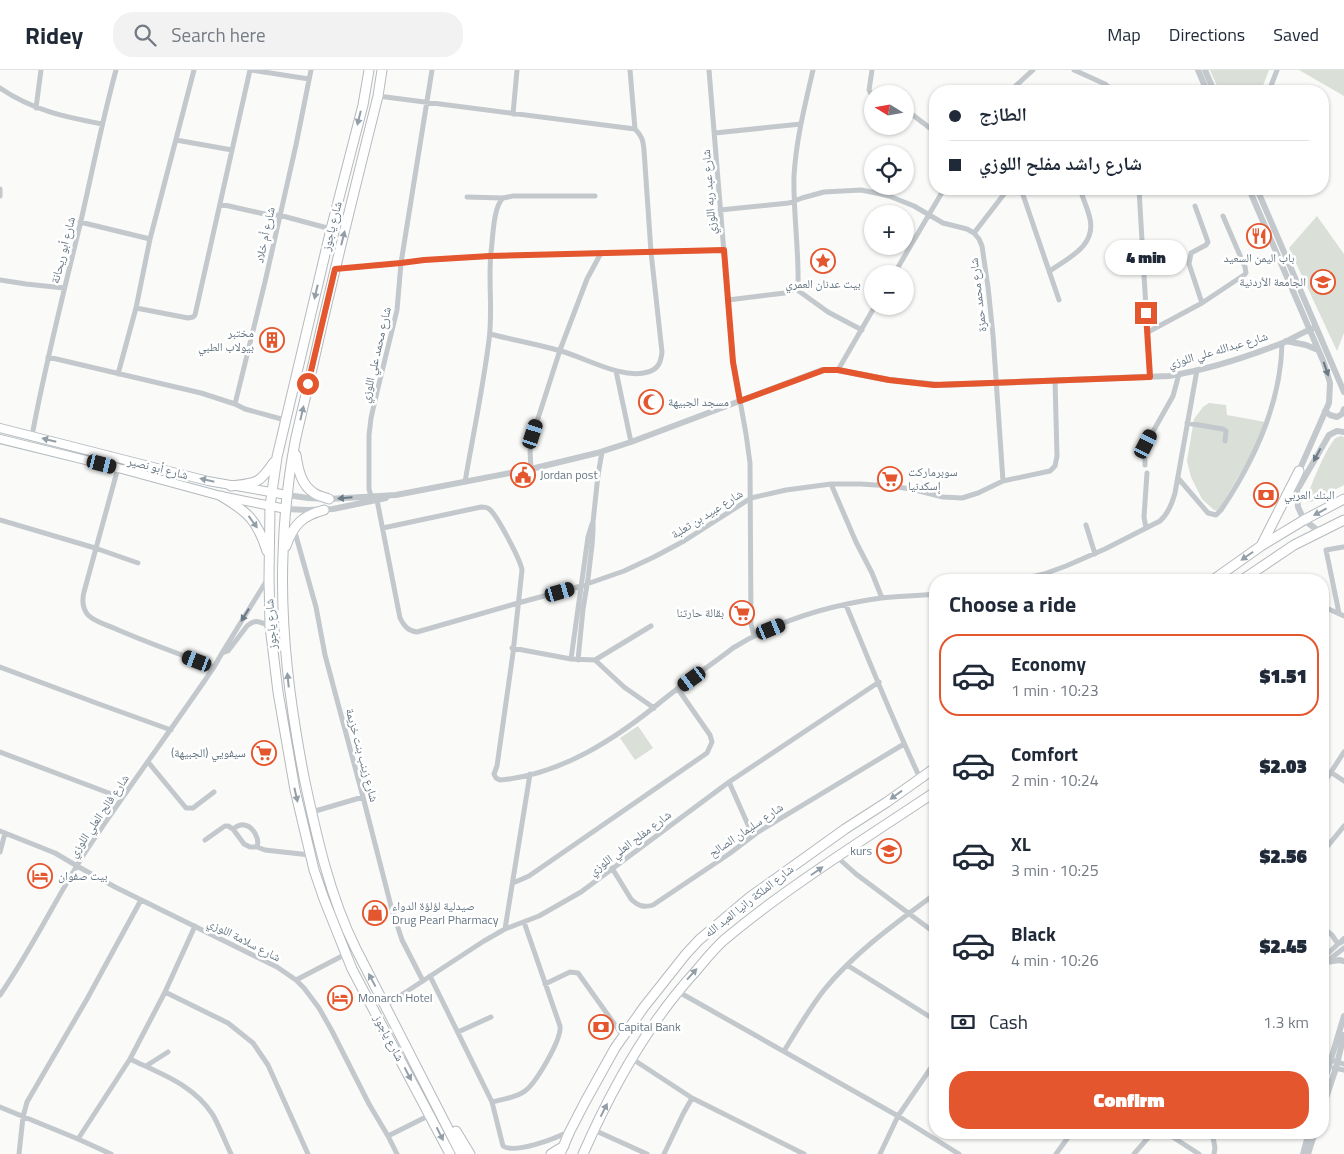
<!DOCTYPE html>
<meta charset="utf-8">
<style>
:root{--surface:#fff;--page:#f2f2f3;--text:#1f2937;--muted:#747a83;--line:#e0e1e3;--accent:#e4572e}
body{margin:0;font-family:"Titillium Web","Noto Naskh Arabic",sans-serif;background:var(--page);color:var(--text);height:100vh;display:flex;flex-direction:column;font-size:19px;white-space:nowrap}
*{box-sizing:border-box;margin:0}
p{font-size:16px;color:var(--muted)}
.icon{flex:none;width:28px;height:28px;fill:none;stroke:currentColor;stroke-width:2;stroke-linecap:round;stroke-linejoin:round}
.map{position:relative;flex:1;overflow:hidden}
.panel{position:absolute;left:929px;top:504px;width:400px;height:565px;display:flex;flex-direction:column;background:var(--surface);border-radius:20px;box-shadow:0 1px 4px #0004}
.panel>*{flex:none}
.top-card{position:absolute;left:929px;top:15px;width:400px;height:110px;border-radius:20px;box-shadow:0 1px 4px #0004;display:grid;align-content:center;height:110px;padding:0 20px;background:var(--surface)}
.needle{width:32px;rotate:281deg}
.tools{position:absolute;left:864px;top:15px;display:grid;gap:10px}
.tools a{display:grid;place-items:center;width:50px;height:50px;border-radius:50%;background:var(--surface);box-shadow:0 1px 4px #0004;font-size:25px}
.end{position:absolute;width:22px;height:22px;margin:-11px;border:6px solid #e4572e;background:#fff;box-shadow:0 0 0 2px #fff}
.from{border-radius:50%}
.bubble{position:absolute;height:35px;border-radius:18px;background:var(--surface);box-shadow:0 1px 4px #0004;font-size:16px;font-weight:800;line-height:35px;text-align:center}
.car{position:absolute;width:15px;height:30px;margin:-15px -8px;border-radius:6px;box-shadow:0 0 4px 1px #0007;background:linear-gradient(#222 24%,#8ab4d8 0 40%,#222 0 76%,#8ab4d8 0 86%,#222 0)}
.top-card b{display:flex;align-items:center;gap:18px;height:48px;font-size:19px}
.top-card b+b{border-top:1px solid var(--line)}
.top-card i{width:12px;height:12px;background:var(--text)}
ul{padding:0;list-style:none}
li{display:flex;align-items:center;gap:15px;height:82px;margin:0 10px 8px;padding:0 10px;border:2px solid transparent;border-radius:20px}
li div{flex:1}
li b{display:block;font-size:19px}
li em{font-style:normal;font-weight:800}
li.selected{border-color:var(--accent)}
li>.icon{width:45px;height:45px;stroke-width:1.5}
h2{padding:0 20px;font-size:22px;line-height:60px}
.pay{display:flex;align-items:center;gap:12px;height:55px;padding:0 20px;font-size:19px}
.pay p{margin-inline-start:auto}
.button{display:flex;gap:10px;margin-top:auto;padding:10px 20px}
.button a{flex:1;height:58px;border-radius:20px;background:var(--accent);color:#fff;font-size:20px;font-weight:800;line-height:58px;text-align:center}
header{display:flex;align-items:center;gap:30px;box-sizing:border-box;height:70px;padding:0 25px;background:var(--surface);border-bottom:1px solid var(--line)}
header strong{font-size:24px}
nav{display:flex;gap:28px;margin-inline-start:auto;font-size:18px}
.search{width:350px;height:45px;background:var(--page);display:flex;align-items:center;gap:12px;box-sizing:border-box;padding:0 18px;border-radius:20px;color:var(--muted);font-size:19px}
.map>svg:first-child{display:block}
.green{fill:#dadfd7}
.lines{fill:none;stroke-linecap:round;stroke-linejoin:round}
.secondary-casing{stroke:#b3babf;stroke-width:10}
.primary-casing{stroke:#b5babe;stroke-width:11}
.minor{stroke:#c3c8cc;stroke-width:5}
.tertiary{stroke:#c3c8cc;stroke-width:6}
.secondary{stroke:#fff;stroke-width:8}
.primary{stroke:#fff;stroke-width:9}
.oneway{fill:#939fa8}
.oneway2{fill:#6a7a87}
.route{stroke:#e4572e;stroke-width:6}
.labels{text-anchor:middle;stroke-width:5;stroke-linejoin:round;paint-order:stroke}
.street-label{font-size:12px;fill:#657683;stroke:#fff}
.poi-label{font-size:12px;fill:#657683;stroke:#fff;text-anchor:start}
</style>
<header>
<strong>Ridey</strong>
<div class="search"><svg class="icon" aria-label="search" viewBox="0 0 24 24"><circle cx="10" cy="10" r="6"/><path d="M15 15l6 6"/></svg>Search here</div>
<nav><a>Map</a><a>Directions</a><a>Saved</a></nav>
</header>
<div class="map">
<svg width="1344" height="1084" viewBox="0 0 1344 1084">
<rect width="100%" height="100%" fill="#fafaf8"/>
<path class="green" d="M1210 0H1269L1261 21H1219Z
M1299 0H1344V26Z
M1317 146 1344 184V263L1337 281 1289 178Z
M1209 333 1226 335 1227 345 1265 352 1250 387 1218 441 1214 440 1202 429 1191 407 1187 391 1194 349 1203 337Z
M1341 366 1344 367V415L1311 432H1308L1307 430C1309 418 1326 379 1334 370 1336 367 1338 367 1341 366Z
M638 656 653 678 635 690 620 668Z"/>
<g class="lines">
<defs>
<path id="secondary" d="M0 358 208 411 287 425
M0 369 118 398 221 426 286 439"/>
<path id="primary" d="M369 0 363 35 331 159 277 387 270 436 269 508 270 556 278 622 295 720 314 800 324 829 352 899 450 1084
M382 0 378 26C357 110 336 193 317 277 310 309 302 340 295 372 288 409 284 447 283 485 280 561 290 637 305 712 317 768 330 827 356 879L461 1084
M296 385C298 399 301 415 314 423 318 426 324 427 329 429
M231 416C257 413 259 414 274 392
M221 426C248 442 257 450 267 481
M286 476C293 455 302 446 324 440
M1261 476 1299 401
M1213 510 1261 476 1304 450 1344 429
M1242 510 1294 475 1344 450
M456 1061 470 1084
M551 1084 564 1076
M560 1084 570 1061 585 1032 615 978 644 937 686 884 699 870 750 827 845 759 887 732 935 698
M583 1084C612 1018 647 954 696 901 705 890 714 879 724 870 751 847 780 826 809 806 851 777 893 750 935 722"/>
</defs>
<use href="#secondary" class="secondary-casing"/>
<use href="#primary" class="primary-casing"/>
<path class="minor" d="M251 0 309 9
M709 0 733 292 746 364 750 393 751 554 754 566
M872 0 869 20 872 26
M1074 0 1105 14 1113 21
M0 18C32 40 65 47 102 54
M1010 21 1033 0
M1269 21 1277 0
M378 26 635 59
M36 38 41 0
M905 39 935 62
M513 44 517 0
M715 63 801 54
M176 70 232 80
M0 119V126
M1021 119 1059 230
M1139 119 1150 307
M467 127 503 128 513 126H595
M220 134 269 145H279L331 159
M1195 136 1208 172 1206 175 1191 183 1189 194 1202 233
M720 140 789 133 802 128 824 122 861 120 881 124 889 126 914 136 943 153 967 159 974 163 979 169 982 176 988 217 993 265 1003 411
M80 152 150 169
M974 163 1008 119
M335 199 401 193 424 190 491 186 724 180
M1050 201C1068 188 1096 176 1090 149 1088 139 1083 129 1080 119
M894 204 944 119
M0 210 26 214 64 218
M796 219 828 242 862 260
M728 230 785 223 796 219 798 215C799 179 793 142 794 106 796 70 805 35 813 0
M136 238 188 248 193 247 195 245 250 0
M1148 262 1202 233 1244 205 1246 203 1245 197 1223 146
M490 264C513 270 537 274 561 281 586 288 623 310 648 302 659 299 661 291 662 282L651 182 644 80C643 70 642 66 635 59L630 0
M48 287 201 323 235 334 245 339 285 350
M838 300 875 236
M616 301 631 372
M118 304 136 238 150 169 194 0
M235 334 265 212 296 75 311 0
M1187 353 1223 359 1226 361 1225 371
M32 366C45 295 63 225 80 155 92 103 102 51 116 0
M1145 395V382L1146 374 1173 326 1179 304
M118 398 84 522C82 530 82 538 88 545 95 552 107 555 116 559 148 573 182 585 214 597
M531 399 530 381 533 364 560 280 587 209 601 183
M1178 408 1208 443 1216 445 1221 440C1254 391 1281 333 1282 273
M465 412C473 365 483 318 489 270 493 241 488 211 491 182 493 169 493 137 503 128
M831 414 856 472 872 503 882 528
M371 426 369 419V365L371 348 377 322 397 240 401 193 432 0
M377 430 400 548C404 556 408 561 417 562L518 533 581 516 624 501 654 487 684 471 751 428 786 420 831 414H861L890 416 911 419 943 427 962 428 978 423 1003 411 1050 401 1055 396 1057 386 1055 310
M0 450 95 478 138 493
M1086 455 1095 484
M383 458 481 437C484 437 487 437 489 439 496 443 521 491 522 500L513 583 497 696 494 704
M1146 458 1144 447 1147 403
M294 459 316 537 325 585 363 727 391 836 402 870 423 911
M1252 502 1268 510
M1018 510 1044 504 1066 496 1105 479 1160 451C1168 444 1172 434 1175 423L1197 300
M846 535C870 593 893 651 920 708
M1322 536 1344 546
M1339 543 1326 480 1343 477
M512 578 571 589 595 590 651 556
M222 583 228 581 247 556C256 548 260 552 270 556
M571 589 588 467 592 454
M578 590 583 539 588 509 592 475 593 461V452L598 405 602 382
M595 590 624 617 654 638
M0 597 99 634 171 660
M0 682 122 728
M148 692 186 738H193L214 722
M1332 703 1344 711
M494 704 496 708 500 710C561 705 617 668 663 630 685 612 710 596 733 578 777 551 831 535 881 528 899 526 917 526 935 524
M729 712 753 766
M1322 716 1344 682
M312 742 363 727
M233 759C236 757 240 754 244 755 253 756 260 769 257 777
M0 761 55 783 77 796 115 817 277 897 296 910 304 918 319 938 332 961 369 1034 388 1066 397 1084
M205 770 222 758 225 756H228L233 759 244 774 250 777H257L265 780 310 785
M0 782 5 763
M1322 783 1344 756
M837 787 856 804 935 863
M612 798 631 829C638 836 644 838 653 835L729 784 758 762 904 674
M513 813 529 806 707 683 712 672 710 665 678 619
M1322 857 1332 865 1338 874
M505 859 530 704
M1322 889 1338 874 1342 871
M847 895 935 950
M1322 895 1344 878
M430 906 492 1032 503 1076C515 1084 554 1069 568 1062
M296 910 346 884
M545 914 570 902 578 903 623 966
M677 921 898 1046 959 1084
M165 922 228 953 253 973 268 995 308 1084
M0 925C32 879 56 828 86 781 127 719 172 659 214 597L222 583 267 510
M386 935 484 871 505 859 539 846 581 822 729 712 879 612
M458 962 491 947
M784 981C797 960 809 939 824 920 855 882 896 853 935 824
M631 988 692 1028
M130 989C161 1004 194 1015 213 1045 220 1058 225 1071 231 1084
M1331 990 1344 994
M146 996 168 982
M1334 998 1344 1000
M492 1032C503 1029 516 1028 525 1021 536 1013 562 969 560 956L524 852
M0 1037 78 1069 111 1084
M594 1060 647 1084
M1165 1062 1199 1084
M1212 1062 1215 1078 1214 1084
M388 1066 430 1045
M78 1069 130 989 165 922 195 856
M19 1084 23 1047 27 1032 87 929 141 830
M664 1084 683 1044 692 1028 804 1084
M880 1084 898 1046 935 992
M1056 1084 1072 1062
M1134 1084 1153 1062"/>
<path class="tertiary" d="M1198 0 1207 21
M1205 0 1214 21
M1249 119 1324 293 1330 313 1329 333 1299 401 1297 424 1298 437 1304 450 1320 462
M1257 119 1344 322
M1286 271 1306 275 1318 280
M1325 341 1330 345 1337 347 1342 344 1344 339
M1299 417 1329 365 1337 361 1344 362
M287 425 308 428 329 429 396 425 531 399 597 383 631 372 822 300H838L889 310 940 315 1169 306C1206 300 1250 286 1285 272 1295 267 1305 261 1316 257
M286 439 308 440 333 439 386 428
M1341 872 1344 869
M1327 892 1339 890 1344 891
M1322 1019 1344 946
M1322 1040 1336 998 1344 965
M1303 1084 1309 1062
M1308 1084 1315 1062"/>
<use href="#secondary" class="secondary"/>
<use href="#primary" class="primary"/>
</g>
<defs><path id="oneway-solid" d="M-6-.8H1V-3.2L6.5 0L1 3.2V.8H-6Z" transform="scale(1.25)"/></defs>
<g class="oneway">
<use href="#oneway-solid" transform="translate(359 48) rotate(104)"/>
<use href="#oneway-solid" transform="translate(343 168) rotate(-76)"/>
<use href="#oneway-solid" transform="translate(316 222) rotate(103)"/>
<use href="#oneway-solid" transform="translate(302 343) rotate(-77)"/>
<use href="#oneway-solid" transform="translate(49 370) rotate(-166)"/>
<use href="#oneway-solid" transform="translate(207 410) rotate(-167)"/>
<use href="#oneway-solid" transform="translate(1320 442) rotate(152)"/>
<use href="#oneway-solid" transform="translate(253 452) rotate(54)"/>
<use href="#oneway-solid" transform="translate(1247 486) rotate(145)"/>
<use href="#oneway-solid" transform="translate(288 610) rotate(-96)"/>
<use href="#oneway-solid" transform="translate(296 725) rotate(77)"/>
<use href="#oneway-solid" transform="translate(896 725) rotate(144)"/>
<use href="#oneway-solid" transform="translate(817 801) rotate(-35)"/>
<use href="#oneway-solid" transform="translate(692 904) rotate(-48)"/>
<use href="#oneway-solid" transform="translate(372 910) rotate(-118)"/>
<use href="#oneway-solid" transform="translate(408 1004) rotate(62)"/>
<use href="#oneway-solid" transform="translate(604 1040) rotate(-63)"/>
<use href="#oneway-solid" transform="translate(440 1064) rotate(63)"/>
</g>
<g class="oneway2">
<use href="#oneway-solid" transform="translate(1326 299) rotate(71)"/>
<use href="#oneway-solid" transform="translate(1317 385) rotate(118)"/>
<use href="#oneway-solid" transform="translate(345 428) rotate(175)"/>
<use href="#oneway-solid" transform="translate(245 545) rotate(122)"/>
</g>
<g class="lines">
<path class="route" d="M308 314 335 199 401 193 424 190 490 186 724 180 733 292 740 331 824 300H838L889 310 934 315 1150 307 1146 243"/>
</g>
<defs>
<symbol id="restaurant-ring" viewBox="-11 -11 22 22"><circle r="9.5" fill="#fff" stroke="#e4572e" stroke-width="1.5"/><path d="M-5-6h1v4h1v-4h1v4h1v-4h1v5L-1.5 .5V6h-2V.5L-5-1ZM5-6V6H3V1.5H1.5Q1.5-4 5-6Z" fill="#e4572e"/></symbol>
<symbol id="sight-ring" viewBox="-11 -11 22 22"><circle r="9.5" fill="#fff" stroke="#e4572e" stroke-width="1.5"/><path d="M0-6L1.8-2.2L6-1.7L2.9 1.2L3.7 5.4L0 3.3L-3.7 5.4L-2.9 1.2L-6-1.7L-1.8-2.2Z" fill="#e4572e"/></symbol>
<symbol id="university-ring" viewBox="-11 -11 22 22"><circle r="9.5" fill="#fff" stroke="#e4572e" stroke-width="1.5"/><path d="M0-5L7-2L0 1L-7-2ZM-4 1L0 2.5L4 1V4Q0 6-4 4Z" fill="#e4572e"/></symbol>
<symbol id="building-ring" viewBox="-11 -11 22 22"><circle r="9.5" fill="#fff" stroke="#e4572e" stroke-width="1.5"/><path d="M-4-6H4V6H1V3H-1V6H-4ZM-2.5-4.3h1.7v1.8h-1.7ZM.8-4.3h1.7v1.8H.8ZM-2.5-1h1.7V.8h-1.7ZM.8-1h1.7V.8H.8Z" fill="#e4572e"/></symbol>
<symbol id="mosque-ring" viewBox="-11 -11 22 22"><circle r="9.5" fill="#fff" stroke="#e4572e" stroke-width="1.5"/><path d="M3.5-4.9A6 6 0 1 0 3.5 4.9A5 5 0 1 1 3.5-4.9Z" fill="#e4572e"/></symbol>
<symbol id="civic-ring" viewBox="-11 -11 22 22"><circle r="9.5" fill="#fff" stroke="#e4572e" stroke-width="1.5"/><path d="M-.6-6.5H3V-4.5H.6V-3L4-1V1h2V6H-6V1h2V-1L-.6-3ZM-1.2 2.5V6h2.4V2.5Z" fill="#e4572e"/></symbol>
<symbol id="supermarket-ring" viewBox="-11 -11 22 22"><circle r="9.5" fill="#fff" stroke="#e4572e" stroke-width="1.5"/><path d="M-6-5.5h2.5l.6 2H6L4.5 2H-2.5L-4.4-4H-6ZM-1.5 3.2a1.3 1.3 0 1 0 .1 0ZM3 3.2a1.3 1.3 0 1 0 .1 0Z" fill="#e4572e"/></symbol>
<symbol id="bank-ring" viewBox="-11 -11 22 22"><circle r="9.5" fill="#fff" stroke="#e4572e" stroke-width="1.5"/><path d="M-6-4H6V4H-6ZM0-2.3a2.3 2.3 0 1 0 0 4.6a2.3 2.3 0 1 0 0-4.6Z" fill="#e4572e"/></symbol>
<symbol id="school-ring" viewBox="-11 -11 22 22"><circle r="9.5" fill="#fff" stroke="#e4572e" stroke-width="1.5"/><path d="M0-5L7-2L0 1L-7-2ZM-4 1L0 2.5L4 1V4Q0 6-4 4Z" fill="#e4572e"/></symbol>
<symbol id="hotel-ring" viewBox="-11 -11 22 22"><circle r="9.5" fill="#fff" stroke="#e4572e" stroke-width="1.5"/><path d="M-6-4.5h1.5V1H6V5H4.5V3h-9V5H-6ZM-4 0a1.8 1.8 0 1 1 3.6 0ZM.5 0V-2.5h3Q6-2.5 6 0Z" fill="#e4572e"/></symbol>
<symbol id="shop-ring" viewBox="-11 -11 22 22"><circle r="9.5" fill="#fff" stroke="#e4572e" stroke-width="1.5"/><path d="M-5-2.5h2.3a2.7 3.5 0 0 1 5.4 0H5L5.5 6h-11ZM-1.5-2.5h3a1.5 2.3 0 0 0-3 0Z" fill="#e4572e"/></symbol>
</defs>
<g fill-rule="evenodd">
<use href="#restaurant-ring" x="1245" y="152" width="28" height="28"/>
<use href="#sight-ring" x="809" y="177" width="28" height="28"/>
<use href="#university-ring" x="1309" y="198" width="28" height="28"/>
<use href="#building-ring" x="258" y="256" width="28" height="28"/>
<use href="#mosque-ring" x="637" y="318" width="28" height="28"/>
<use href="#civic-ring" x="509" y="391" width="28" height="28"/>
<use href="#supermarket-ring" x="876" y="395" width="28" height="28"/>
<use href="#bank-ring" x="1252" y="411" width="28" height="28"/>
<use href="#supermarket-ring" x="728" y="529" width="28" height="28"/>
<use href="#supermarket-ring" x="250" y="669" width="28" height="28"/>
<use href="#school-ring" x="875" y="767" width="28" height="28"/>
<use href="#hotel-ring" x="26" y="792" width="28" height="28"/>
<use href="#shop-ring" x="361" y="829" width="28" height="28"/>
<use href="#hotel-ring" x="326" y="914" width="28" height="28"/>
<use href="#bank-ring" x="587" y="943" width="28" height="28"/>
</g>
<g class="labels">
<g class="street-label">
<text transform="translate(709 122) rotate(-94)" y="4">شارع عبد ربه اللوزي</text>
<text transform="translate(332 156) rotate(-76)" y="4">شارع ياجوز</text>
<text transform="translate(265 165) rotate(-78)" y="4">شارع أم خلاد</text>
<text transform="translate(63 180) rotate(-76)" y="4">شارع أبو ريحانة</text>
<text transform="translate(978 225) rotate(-97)" y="4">شارع محمد حمزة</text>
<text transform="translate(1218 280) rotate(-16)" y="4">شارع عبدالله علي اللوزي</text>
<text transform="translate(376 285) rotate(-77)" y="4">شارع محمد علي اللوزي</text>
<text transform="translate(158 398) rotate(14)" y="4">شارع أبو نصير</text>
<text transform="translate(707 444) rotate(-32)" y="4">شارع عبيد بن ثعلبة</text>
<text transform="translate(271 554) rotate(-94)" y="4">شارع ياجوز</text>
<text transform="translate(362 685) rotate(75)" y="4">شارع زينب بنت خزيمة</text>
<text transform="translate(99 746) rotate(-56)" y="4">شارع فالح العلي اللوزي</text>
<text transform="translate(746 760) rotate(-34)" y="4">شارع سليمان الصالح</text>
<text transform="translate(630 773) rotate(-37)" y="4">شارع مفلح العلي اللوزي</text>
<text transform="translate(749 831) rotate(-38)" y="4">شارع الملكة رانيا العبد الله</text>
<text transform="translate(244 870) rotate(27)" y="4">شارع سلامة اللوزي</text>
<text transform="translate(389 968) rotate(62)" y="4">شارع ياجوز</text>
</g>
<g class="poi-label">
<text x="1259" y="192" text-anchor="middle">باب اليمن السعيد</text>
<text x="1306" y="216" text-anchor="end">الجامعة الأردنية</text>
<text x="823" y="218" text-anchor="middle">بيت عدنان العمري</text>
<text x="254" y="267" text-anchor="end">مختبر<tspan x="254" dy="14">بيولاب الطبي</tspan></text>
<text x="668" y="336">مسجد الجبيهة</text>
<text x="908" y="406">سوبرماركت<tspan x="908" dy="14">إسكدنيا</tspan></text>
<text x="540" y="409">Jordan post</text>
<text x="1284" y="429">البنك العربي</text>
<text x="724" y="547" text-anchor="end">بقالة حارتنا</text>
<text x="246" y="687" text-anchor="end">سيفويي (الجبيهة)</text>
<text x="872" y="785" text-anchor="end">kurs</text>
<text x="58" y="810">بيت صفوان</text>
<text x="392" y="840">صيدلية لؤلؤة الدواء<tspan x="392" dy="14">Drug Pearl Pharmacy</tspan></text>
<text x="358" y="932">Monarch Hotel</text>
<text x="618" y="961">Capital Bank</text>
</g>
</g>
</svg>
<div class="tools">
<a><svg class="needle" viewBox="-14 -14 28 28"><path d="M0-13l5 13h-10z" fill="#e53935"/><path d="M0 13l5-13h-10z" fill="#747a83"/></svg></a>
<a><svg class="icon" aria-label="locate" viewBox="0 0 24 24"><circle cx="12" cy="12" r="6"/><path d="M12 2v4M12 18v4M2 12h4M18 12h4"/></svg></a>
<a>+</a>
<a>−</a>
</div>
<i class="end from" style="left:308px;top:314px"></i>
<i class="end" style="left:1146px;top:243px"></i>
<div class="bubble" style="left:1105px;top:170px;width:82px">4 min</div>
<i class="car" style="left:533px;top:364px;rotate:18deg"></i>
<i class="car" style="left:1146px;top:374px;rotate:27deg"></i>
<i class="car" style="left:102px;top:394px;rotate:104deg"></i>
<i class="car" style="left:560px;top:522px;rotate:74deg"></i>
<i class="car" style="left:771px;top:559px;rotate:68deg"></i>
<i class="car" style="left:197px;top:591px;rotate:291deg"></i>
<i class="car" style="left:692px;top:609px;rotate:234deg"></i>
<div class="top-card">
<b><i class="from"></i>الطازج</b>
<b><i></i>شارع راشد مفلح اللوزي</b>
</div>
<section class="panel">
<h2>Choose a ride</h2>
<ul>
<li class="selected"><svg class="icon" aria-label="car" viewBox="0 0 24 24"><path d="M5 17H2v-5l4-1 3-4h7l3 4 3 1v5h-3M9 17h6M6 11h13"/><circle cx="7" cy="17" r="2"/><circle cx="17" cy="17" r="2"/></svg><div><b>Economy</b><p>1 min · 10:23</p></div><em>$1.51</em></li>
<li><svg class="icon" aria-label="car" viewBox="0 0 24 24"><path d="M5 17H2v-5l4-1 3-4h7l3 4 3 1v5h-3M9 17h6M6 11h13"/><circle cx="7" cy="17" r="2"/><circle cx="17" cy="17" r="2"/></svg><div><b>Comfort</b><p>2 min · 10:24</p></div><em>$2.03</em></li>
<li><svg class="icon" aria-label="car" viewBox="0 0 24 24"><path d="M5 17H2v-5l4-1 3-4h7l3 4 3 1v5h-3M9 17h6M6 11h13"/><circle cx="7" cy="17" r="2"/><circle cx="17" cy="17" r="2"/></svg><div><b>XL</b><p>3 min · 10:25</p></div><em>$2.56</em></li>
<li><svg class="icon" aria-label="car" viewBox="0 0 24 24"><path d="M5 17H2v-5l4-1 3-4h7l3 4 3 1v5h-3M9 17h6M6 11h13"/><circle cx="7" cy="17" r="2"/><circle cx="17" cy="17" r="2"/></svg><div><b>Black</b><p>4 min · 10:26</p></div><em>$2.45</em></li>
</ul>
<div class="pay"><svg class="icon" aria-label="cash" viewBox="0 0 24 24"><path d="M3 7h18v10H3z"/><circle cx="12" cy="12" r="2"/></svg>Cash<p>1.3 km</p></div>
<div class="button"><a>Confirm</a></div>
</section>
</div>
